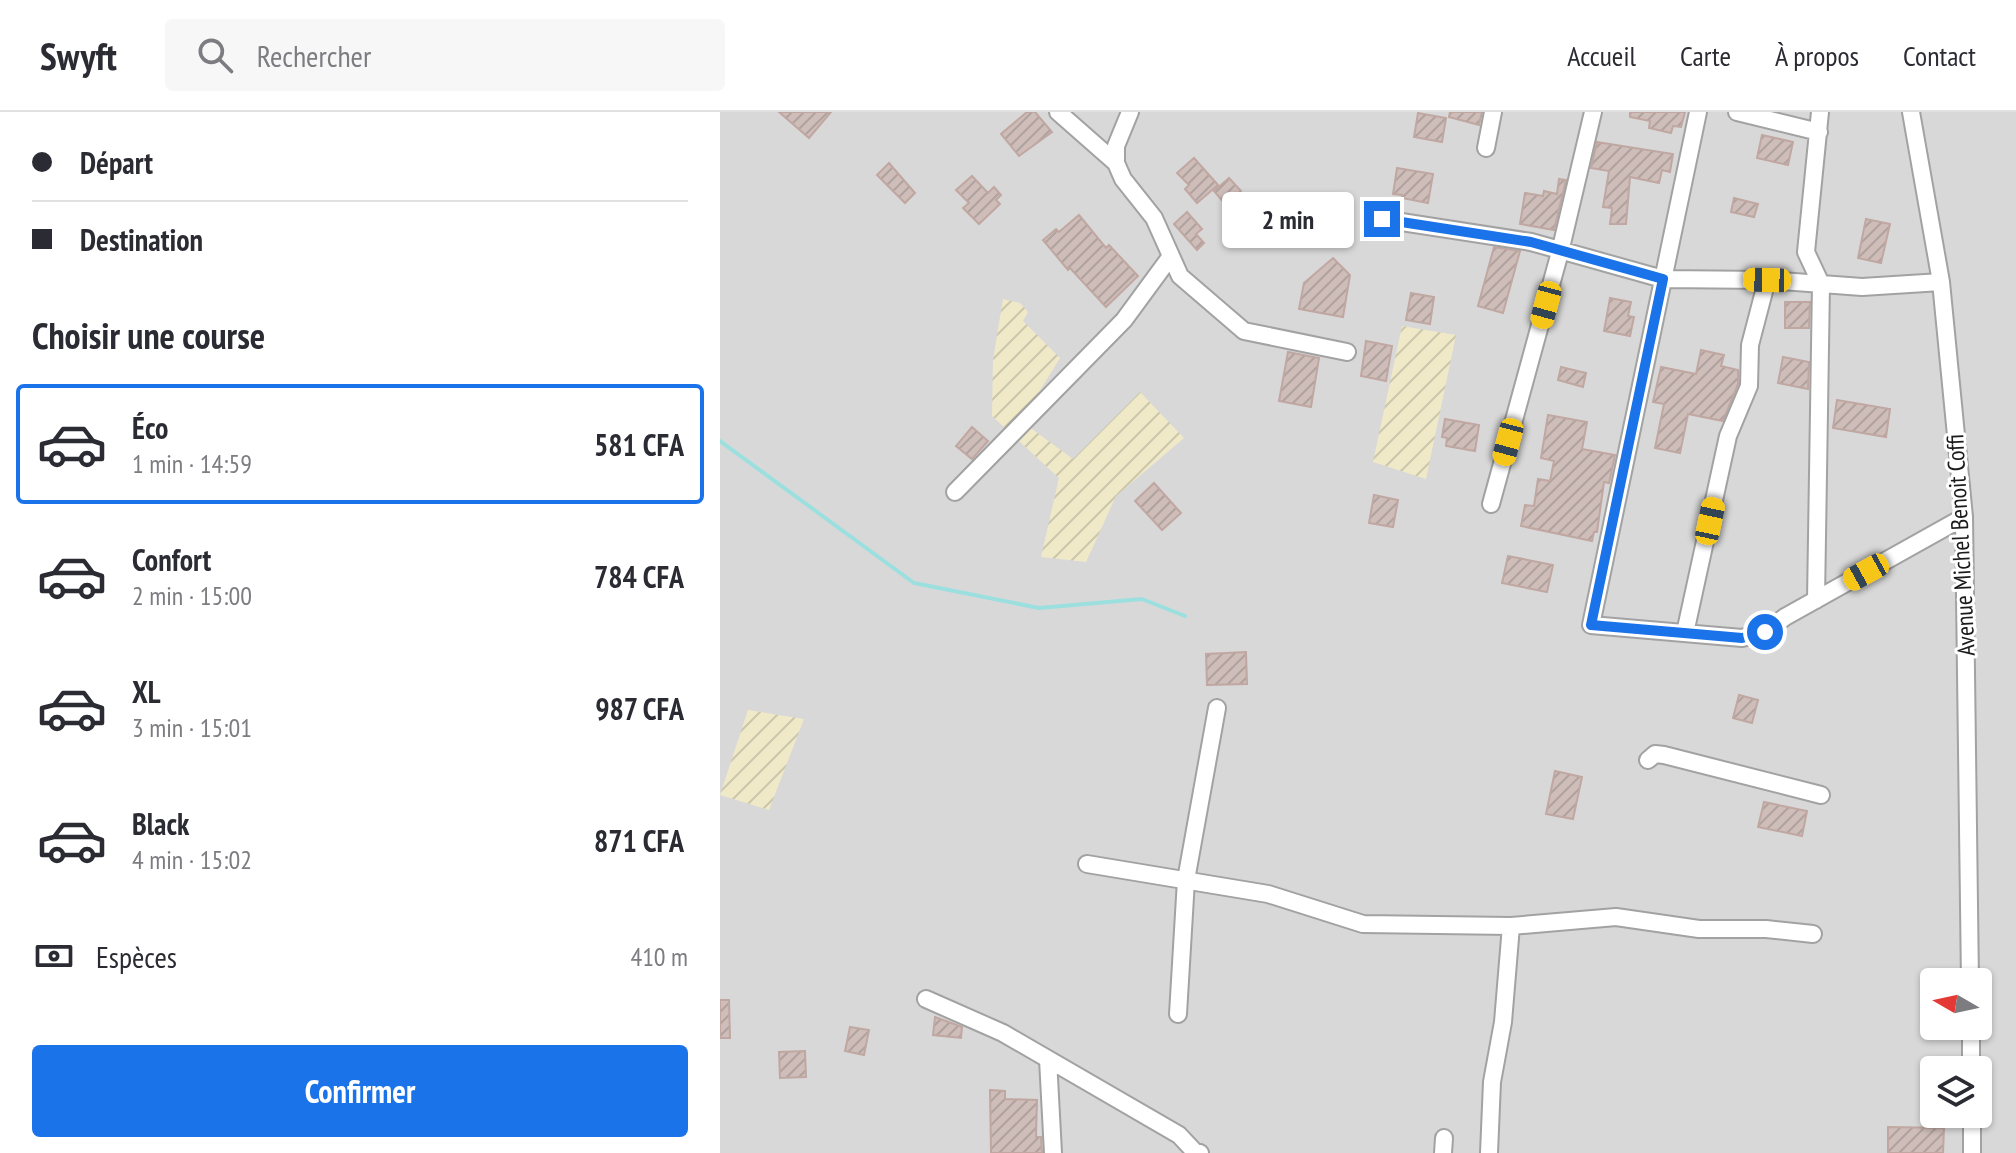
<!DOCTYPE html>
<html lang="fr">
<meta charset="utf-8">
<style>
:root{--surface:#fff;--page:#f7f7f7;--text:#2b2b33;--muted:#7c7c81;--line:#e1e1e2;--accent:#1a73e8}
body{margin:0;font-family:"PT Sans Narrow",sans-serif;background:var(--page);color:var(--text);height:100vh;display:flex;flex-direction:column;font-size:30px;white-space:nowrap}
*{box-sizing:border-box;margin:0}
p{font-size:26px;color:var(--muted)}
.icon{flex:none;width:44px;height:44px;fill:none;stroke:currentColor;stroke-width:2;stroke-linecap:round;stroke-linejoin:round}
.map{position:relative;flex:1;overflow:hidden}
.details{display:flex;flex-direction:column;background:var(--surface);width:720px}
.details>*{flex:none}
.guide{display:grid;align-content:center;height:176px;padding:0 32px;background:var(--surface)}
.needle{width:52px;rotate:279deg}
.fabs{position:absolute;left:1200px;top:856px;display:grid;gap:16px}
.fabs a{display:grid;place-items:center;width:72px;height:72px;border-radius:8px;background:var(--surface);box-shadow:0 2px 6px #0004;font-size:40px}
.end{position:absolute;width:36px;height:36px;margin:-18px;border:10px solid #1a73e8;background:#fff;box-shadow:0 0 0 4px #fff}
.from{border-radius:50%}
.bubble{position:absolute;height:56px;border-radius:8px;background:var(--surface);box-shadow:0 2px 6px #0004;font-size:26px;font-weight:700;line-height:56px;text-align:center}
.car{position:absolute;width:24px;height:48px;margin:-24px -12px;border-radius:10px;box-shadow:0 0 6px 2px #0007;background:linear-gradient(#f5c518 24%,#345 0 40%,#f5c518 0 76%,#345 0 86%,#f5c518 0)}
.guide b{display:flex;align-items:center;gap:28px;height:76px;font-size:30px}
.guide b+b{border-top:2px solid var(--line)}
.guide i{width:20px;height:20px;background:var(--text)}
ul{padding:0;list-style:none}
li{display:flex;align-items:center;gap:24px;height:120px;margin:0 16px 12px;padding:0 16px;border:4px solid transparent;border-radius:8px}
li div{flex:1}
li b{display:block;font-size:30px}
li em{font-style:normal;font-weight:700}
li.on{border-color:var(--accent)}
li>.icon{width:72px;height:72px;stroke-width:1.5}
h2{padding:0 32px;font-size:36px;line-height:96px}
.pay{display:flex;align-items:center;gap:20px;height:88px;padding:0 32px;font-size:30px}
.pay p{margin-inline-start:auto}
.primary-button{display:flex;gap:16px;margin-top:auto;padding:16px 32px}
.primary-button a{flex:1;height:92px;border-radius:8px;background:var(--accent);color:#fff;font-size:32px;font-weight:700;line-height:92px;text-align:center}
header{display:flex;align-items:center;gap:48px;box-sizing:border-box;height:112px;padding:0 40px;background:var(--surface);border-bottom:2px solid var(--line)}
header strong{font-size:38px}
nav{display:flex;gap:44px;margin-inline-start:auto;font-size:28px}
.search{width:560px;height:72px;background:var(--page);display:flex;align-items:center;gap:20px;box-sizing:border-box;padding:0 28px;border-radius:8px;color:var(--muted);font-size:30px}
main{display:flex;flex:1;min-height:0}
.map>svg:first-child{display:block}
.residential{fill:#d9d8d8;fill-rule:evenodd}
.farmland{fill:url(#farmland-furrows)}
.lines{fill:none;stroke-linecap:round;stroke-linejoin:round}
.stream{stroke:#9cdfdf;stroke-width:4}
.building{fill:url(#building-hatch);stroke:#c0a7a1;stroke-width:2}
.minor-casing{stroke:#a2a2a2;stroke-width:20}
.minor{stroke:#fff;stroke-width:16}
.route{stroke:#1a73e8;stroke-width:10}
.labels{text-anchor:middle;stroke-width:6;stroke-linejoin:round;paint-order:stroke}
.street-label{font-size:24px;fill:#1b1b1b;stroke:#fff}
</style>
<header>
<strong>Swyft</strong>
<div class="search"><svg class="icon" aria-label="search" viewBox="0 0 24 24"><circle cx="10" cy="10" r="6"/><path d="M15 15l6 6"/></svg>Rechercher</div>
<nav><a>Accueil</a><a>Carte</a><a>À propos</a><a>Contact</a></nav>
</header>
<main>
<section class="details">
<div class="guide">
<b><i class="from"></i>Départ</b>
<b><i></i>Destination</b>
</div>
<h2>Choisir une course</h2>
<ul>
<li class="on"><svg class="icon" aria-label="car" viewBox="0 0 24 24"><path d="M5 17H2v-5l4-1 3-4h7l3 4 3 1v5h-3M9 17h6M6 11h13"/><circle cx="7" cy="17" r="2"/><circle cx="17" cy="17" r="2"/></svg><div><b>Éco</b><p>1 min · 14:59</p></div><em>581 CFA</em></li>
<li><svg class="icon" aria-label="car" viewBox="0 0 24 24"><path d="M5 17H2v-5l4-1 3-4h7l3 4 3 1v5h-3M9 17h6M6 11h13"/><circle cx="7" cy="17" r="2"/><circle cx="17" cy="17" r="2"/></svg><div><b>Confort</b><p>2 min · 15:00</p></div><em>784 CFA</em></li>
<li><svg class="icon" aria-label="car" viewBox="0 0 24 24"><path d="M5 17H2v-5l4-1 3-4h7l3 4 3 1v5h-3M9 17h6M6 11h13"/><circle cx="7" cy="17" r="2"/><circle cx="17" cy="17" r="2"/></svg><div><b>XL</b><p>3 min · 15:01</p></div><em>987 CFA</em></li>
<li><svg class="icon" aria-label="car" viewBox="0 0 24 24"><path d="M5 17H2v-5l4-1 3-4h7l3 4 3 1v5h-3M9 17h6M6 11h13"/><circle cx="7" cy="17" r="2"/><circle cx="17" cy="17" r="2"/></svg><div><b>Black</b><p>4 min · 15:02</p></div><em>871 CFA</em></li>
</ul>
<div class="pay"><svg class="icon" aria-label="cash" viewBox="0 0 24 24"><path d="M3 7h18v10H3z"/><circle cx="12" cy="12" r="2"/></svg>Espèces<p>410 m</p></div>
<div class="primary-button"><a>Confirmer</a></div>
</section>
<div class="map">
<svg width="1296" height="1041" viewBox="0 0 1296 1041">
<defs>
<pattern id="farmland-furrows" width="10" height="10" patternUnits="userSpaceOnUse" patternTransform="scale(2)"><rect width="10" height="10" fill="#efe9c8"/><path d="M-1 1l2-2M0 10L10 0M9 11l2-2" fill="none" stroke="#ccc7ab"/></pattern>
<pattern id="building-hatch" width="6" height="6" patternUnits="userSpaceOnUse" patternTransform="scale(2)"><rect width="6" height="6" fill="#cebdb9"/><path d="M-1 1l2-2M0 6l6-6M5 7l2-2" fill="none" stroke="#b0a29e"/></pattern>
</defs>
<rect width="100%" height="100%" fill="#eee6df"/>
<path class="residential" d="M0 0H1296V1041H0ZM1214 870H1258V914H1214ZM1214 958H1258V1002H1214Z"/>
<path class="farmland" d="M283 187 300 191 308 200 303 209 340 246 301 309 353 347 420 280 464 326 396 384 366 450 321 445 339 366 272 304 273 248Z
M682 214 736 223 706 367 653 350Z
M28 598 84 607 49 698 0 683Z"/>
<g class="lines">
<path class="stream" d="M0 329 194 471 319 496 422 487 465 504"/>
</g>
<path class="building" d="M59 0H111L89 26Z
M307 0H315L332 20 299 44 281 22Z
M730 0H762L759 13 729 5Z
M910 0H965L961 15 953 14 951 21 929 16 930 9 910 5Z
M698 1 726 6 722 30 694 25Z
M1042 23 1073 30 1068 53 1037 46Z
M877 30 953 42 950 60 942 58 939 71 910 65 906 112H890L892 96 883 95 889 59 871 56Z
M474 46 498 73 477 91 465 77 469 73 457 61Z
M169 51 195 81 185 91 157 63Z
M677 56 713 62 708 91 682 86V83L673 82Z
M252 64 268 81 274 75 281 83 276 88 280 92 259 112 243 96 249 91 236 78Z
M509 66 521 79 506 93 494 79Z
M839 67 846 68 834 118 800 112 805 81 823 84 824 79 837 82Z
M1014 86 1038 92 1034 105 1011 100Z
M467 100 482 117 476 122 484 131 477 138 454 112Z
M359 103 386 136 389 133 418 164 386 195 350 156 348 158 323 128 336 117 339 120Z
M1146 107 1170 112 1161 151 1138 146Z
M774 135 800 139 783 201 758 194Z
M613 146 630 163 623 205 579 197 584 171Z
M691 181 714 185 710 212 686 208Z
M890 186 911 190 908 204 914 205 910 224 884 219Z
M1065 190H1090L1089 216H1065Z
M646 229 672 234 666 269 641 264Z
M981 238 1004 243 1001 254 1018 258V272L1003 309 968 302 960 341 935 336 944 292 933 290 941 255 976 262Z
M568 240 599 246 591 295 559 289Z
M1063 245 1089 250 1088 277 1058 271Z
M841 255 866 261 863 275 838 268Z
M1117 288 1170 297 1166 325 1113 316Z
M828 303 867 310 862 337 895 343 889 371 884 370 877 420H874L872 429 801 414 805 393 814 394 818 367 830 369 834 349 821 346Z
M725 307 759 313 755 339 726 334 727 326 722 325Z
M252 315 268 329 252 347 236 334Z
M434 371 461 401 442 418 415 389Z
M654 383 678 388 673 415 649 411Z
M788 444 833 453 827 480 782 471Z
M526 540 527 572 487 573 486 542Z
M1019 583 1038 588 1032 611 1013 606Z
M835 659 862 665 853 707 826 702Z
M1044 690 1087 699 1082 724 1038 715Z
M0 888H9L10 926H0Z
M215 905 242 915 241 926 213 923Z
M130 915 149 918 144 943 125 939Z
M85 939 86 965 60 966 59 940Z
M270 978 285 979V987L317 988 316 1025H321L322 1041H271Z
M1168 1015 1224 1016 1223 1041H1168Z"/>
<g class="lines">
<defs>
<path id="minor" d="M338 0 396 51
M410 0 396 34V51L403 67 434 106 460 164 524 219 627 240
M978 0 871 513 1022 526 1045 520 1065 505 1244 405
M1017 0 1099 20
M1191 0 1221 170 1244 405 1250 870
M766 36 773 0
M662 107 811 130 943 167 1047 168 1142 175 1221 170
M235 380 404 208 451 144
M771 392 840 140 873 0
M1096 488 1101 172 1086 140 1100 0
M965 521 1008 324 1029 274 1030 233 1047 168
M928 648 935 642 944 643 1101 683
M367 752 548 782 643 812 791 814 896 805 979 817H1046L1093 822
M206 887 283 921 459 1023 474 1039 480 1041
M458 902 466 768 497 596
M1251 914V958
M328 947 333 1041
M1252 1002V1041
M723 1041 724 1026
M769 1041 772 970 783 910 791 814"/>
</defs>
<use href="#minor" class="minor-casing"/>
<use href="#minor" class="minor"/>
</g>
<g class="lines">
<path class="route" d="M662 107 811 130 943 167 871 513 1022 526 1045 520"/>
</g>
<g class="labels">
<g class="street-label">
<text transform="translate(1241 433) rotate(-93)" y="8">Avenue Michel Benoit Coffi</text>
</g>
</g>
</svg>
<div class="fabs">
<a><svg class="needle" viewBox="-14 -14 28 28"><path d="M0-13l5 13h-10z" fill="#e53935"/><path d="M0 13l5-13h-10z" fill="#7c7c81"/></svg></a>
<a><svg class="icon" aria-label="layers" viewBox="0 0 24 24"><path d="M12 4l9 5-9 5-9-5zM3 14l9 5 9-5"/></svg></a>
</div>
<i class="end from" style="left:1045px;top:520px"></i>
<i class="end" style="left:662px;top:107px"></i>
<div class="bubble" style="left:502px;top:80px;width:132px">2 min</div>
<i class="car" style="left:1047px;top:168px;rotate:271deg"></i>
<i class="car" style="left:826px;top:193px;rotate:195deg"></i>
<i class="car" style="left:788px;top:330px;rotate:195deg"></i>
<i class="car" style="left:990px;top:409px;rotate:12deg"></i>
<i class="car" style="left:1146px;top:460px;rotate:241deg"></i>
</div>
</main>
